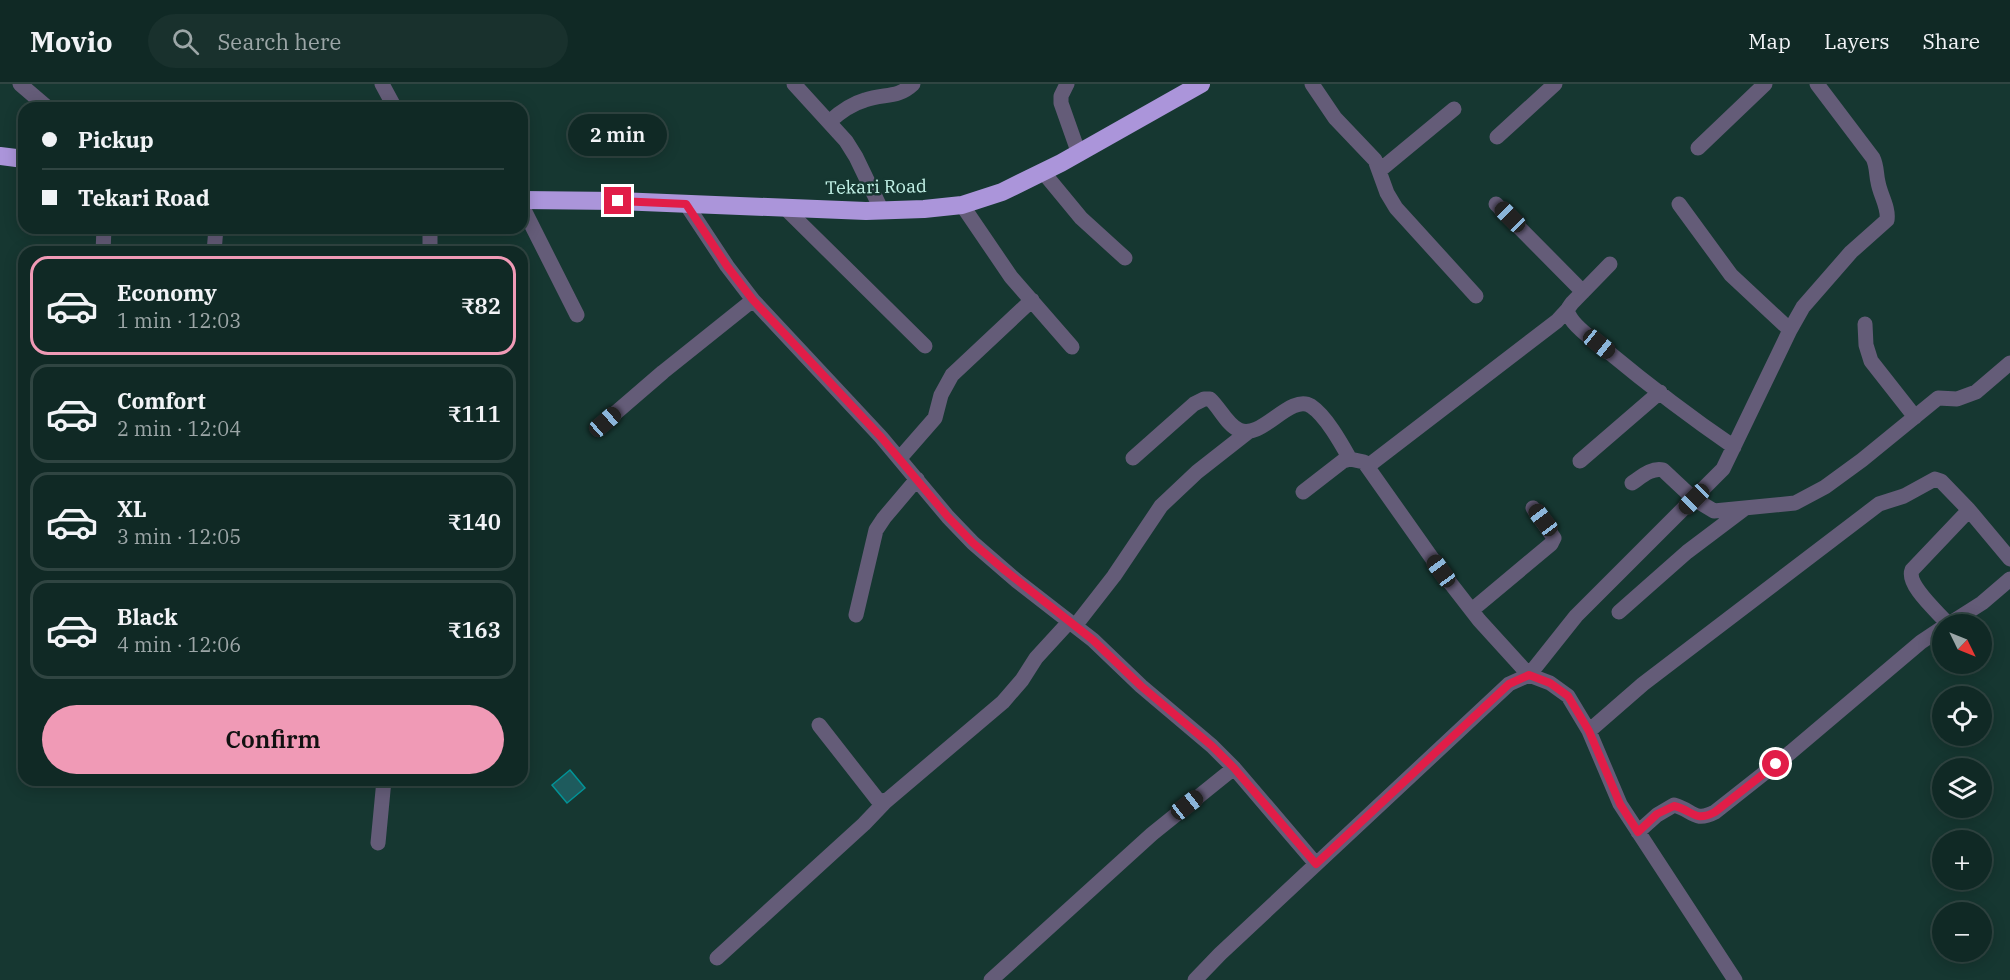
<!DOCTYPE html>
<meta charset="utf-8">
<style>
:root{--surface:#102925;--page:#19312d;--text:#f1f3f6;--muted:#9ca6a7;--line:#304542;--accent:#f09ab6}
body{margin:0;font-family:"IBM Plex Serif",serif;background:var(--page);color:var(--text);height:100vh;display:flex;flex-direction:column;font-size:22px;white-space:nowrap}
*{box-sizing:border-box;margin:0}
p{font-size:20px;color:var(--muted)}
.icon{flex:none;width:33px;height:33px;fill:none;stroke:currentColor;stroke-width:2;stroke-linecap:round;stroke-linejoin:round}
.map{position:relative;flex:1;overflow:hidden}
.details{position:absolute;left:18px;top:162px;width:510px;height:540px;display:flex;flex-direction:column;background:var(--surface);border-radius:18px;box-shadow:0 3px 15px #0003,0 0 0 2px var(--line)}
.details>*{flex:none}
.banner{position:absolute;left:18px;top:18px;width:510px;height:132px;border-radius:18px;box-shadow:0 3px 15px #0003,0 0 0 2px var(--line);display:grid;align-content:center;height:132px;padding:0 24px;background:var(--surface)}
.needle{width:39px;rotate:133deg}
.fabs{position:absolute;left:1932px;top:530px;display:grid;gap:12px}
.fabs a{display:grid;place-items:center;width:60px;height:60px;border-radius:50%;background:var(--surface);box-shadow:0 3px 15px #0003,0 0 0 2px var(--line);font-size:30px}
.end{position:absolute;width:27px;height:27px;margin:-14px;border:8px solid #e11d48;background:#fff;box-shadow:0 0 0 3px #fff}
.from{border-radius:50%}
.bubble{position:absolute;height:42px;border-radius:21px;background:var(--surface);box-shadow:0 3px 15px #0003,0 0 0 2px var(--line);font-size:20px;font-weight:600;line-height:42px;text-align:center}
.car{position:absolute;width:18px;height:36px;margin:-18px -9px;border-radius:8px;box-shadow:0 0 4px 2px #0007;background:linear-gradient(#222 24%,#8ab4d8 0 40%,#222 0 76%,#8ab4d8 0 86%,#222 0)}
.banner b{display:flex;align-items:center;gap:21px;height:57px;font-size:22px}
.banner b+b{border-top:2px solid var(--line)}
.banner i{width:15px;height:15px;background:var(--text)}
ul{padding:10px 0 0;list-style:none}
li{display:flex;align-items:center;gap:18px;height:99px;margin:0 12px 9px;padding:0 12px;border:3px solid var(--line);border-radius:18px}
li div{flex:1}
li b{display:block;font-size:22px}
li em{font-style:normal;font-weight:600}
li.selected{border-color:var(--accent)}
li>.icon{width:54px;height:54px;stroke-width:1.5}
.primary-button{display:flex;gap:12px;margin-top:auto;padding:12px 24px}
.primary-button a{flex:1;height:69px;border-radius:36px;background:var(--accent);color:#111;font-size:24px;font-weight:600;line-height:69px;text-align:center}
header{display:flex;align-items:center;gap:36px;box-sizing:border-box;height:84px;padding:0 30px;background:var(--surface);border-bottom:2px solid var(--line)}
header strong{font-size:28px}
nav{display:flex;gap:33px;margin-inline-start:auto;font-size:21px}
.search{width:420px;height:54px;background:var(--page);display:flex;align-items:center;gap:15px;box-sizing:border-box;padding:0 21px;border-radius:33px;color:var(--muted);font-size:22px}
.map>svg:first-child{display:block}
.building{fill:#1e5b5d;stroke:#029397;stroke-width:1.5}
.lines{fill:none;stroke-linecap:round;stroke-linejoin:round}
.street{stroke:#645c78;stroke-width:15}
.highway{stroke:#ab95da;stroke-width:18}
.route{stroke:#e11d48;stroke-width:8}
.labels{text-anchor:middle;stroke-width:5;stroke-linejoin:round;paint-order:stroke}
.street-label{font-size:18px;fill:#c4f3e8;stroke:#163731}
</style>
<header>
<strong>Movio</strong>
<div class="search"><svg class="icon" aria-label="search" viewBox="0 0 24 24"><circle cx="10" cy="10" r="6"/><path d="M15 15l6 6"/></svg>Search here</div>
<nav><a>Map</a><a>Layers</a><a>Share</a></nav>
</header>
<div class="map">
<svg width="2010" height="896" viewBox="0 0 2010 896">
<rect width="100%" height="100%" fill="#163731"/>
<path class="building" d="M570 686 585 704 567 719 552 701Z"/>
<g class="lines">
<path class="street" d="M20 0 48 24
M382 0 395 24
M794 0 846 57 856 73 882 127
M1067 0 1061 12V19L1079 70
M1312 0 1335 34 1375 76 1387 109 1396 124 1476 212
M829 38C840 28 851 20 865 16 884 9 897 15 913 0
M1497 53 1555 0
M1698 64 1765 0
M1379 87 1454 25
M1043 88 1081 134 1125 174
M686 120 727 182 753 216 881 353 948 433 973 459 1017 497 1093 556 1141 602 1212 662 1234 684 1316 780
M1496 120 1583 208
M1679 120 1731 191 1790 246
M962 121 1011 193 1072 263
M522 122 577 231
M785 124 925 262
M430 144V168
M103 168 104 144
M214 168 216 144
M1610 180 1572 219C1569 223 1566 226 1569 231 1574 243 1596 258 1606 266 1647 300 1690 333 1734 363
M1865 240 1866 261 1871 277 1915 333
M605 338 663 288 753 216
M900 374 935 334 941 311 952 291 1032 216
M1133 374 1194 320 1204 315H1210C1220 324 1227 341 1239 346 1261 357 1290 309 1311 322 1326 332 1341 359 1350 375
M1580 377 1660 308
M1368 382 1557 237 1568 225
M1632 399C1641 393 1652 383 1663 386L1694 415 1714 427 1795 419 1825 403 1862 376 1938 314 1957 315 1976 308 2010 279
M1303 408 1343 377 1350 375 1364 378 1441 487 1479 536 1529 591 1576 532 1723 385 1790 246 1803 223 1851 168 1887 136C1889 123 1880 111 1878 98 1876 90 1877 82 1873 74L1817 0
M1472 526 1551 460 1554 454 1533 424
M1619 528 1687 468 1744 425
M856 531 876 446 884 434 917 395
M1948 540C1938 528 1906 501 1912 486L1969 426
M1949 540 1982 519 2010 495
M1075 542 1114 492 1161 422 1197 388 1248 348
M819 641 877 715 885 718 1003 618 1022 596 1036 574 1069 538
M1589 647 1643 600 1879 420 1904 412 1935 395 1941 397 1969 426 2010 475
M1638 748 1657 731 1674 721C1693 726 1694 739 1715 728L1791 668 1921 558 1942 544
M378 759 384 696
M717 874 864 740 885 718
M991 896 1152 750 1234 684
M1195 896 1220 870 1509 600 1529 591 1550 599 1568 612 1589 647 1620 720 1735 896"/>
<path class="highway" d="M0 72 24 75
M522 116 618 117 866 127 924 125 962 121 1002 108 1061 79 1201 0"/>
</g>
<g class="lines">
<path class="route" d="M618 117 686 120 727 182 753 216 881 353 948 433 973 459 1002 484 1093 556 1141 602 1212 662 1234 684 1316 780 1509 600 1529 591 1550 599 1568 612 1589 647 1620 720 1638 748 1657 730 1674 722C1693 726 1694 739 1715 728L1776 680"/>
</g>
<g class="labels">
<g class="street-label">
<text transform="translate(876 103) rotate(-1)" y="6">Tekari Road</text>
</g>
</g>
</svg>
<div class="fabs">
<a><svg class="needle" viewBox="-14 -14 28 28"><path d="M0-13l5 13h-10z" fill="#e53935"/><path d="M0 13l5-13h-10z" fill="#9ca6a7"/></svg></a>
<a><svg class="icon" aria-label="locate" viewBox="0 0 24 24"><circle cx="12" cy="12" r="6"/><path d="M12 2v4M12 18v4M2 12h4M18 12h4"/></svg></a>
<a><svg class="icon" aria-label="layers" viewBox="0 0 24 24"><path d="M12 4l9 5-9 5-9-5zM3 14l9 5 9-5"/></svg></a>
<a>+</a>
<a>−</a>
</div>
<i class="end from" style="left:1776px;top:680px"></i>
<i class="end" style="left:618px;top:117px"></i>
<div class="bubble" style="left:568px;top:30px;width:99px">2 min</div>
<i class="car" style="left:1510px;top:133px;rotate:315deg"></i>
<i class="car" style="left:1599px;top:260px;rotate:129deg"></i>
<i class="car" style="left:605px;top:338px;rotate:49deg"></i>
<i class="car" style="left:1694px;top:415px;rotate:225deg"></i>
<i class="car" style="left:1543px;top:436px;rotate:323deg"></i>
<i class="car" style="left:1441px;top:487px;rotate:324deg"></i>
<i class="car" style="left:1187px;top:721px;rotate:52deg"></i>
<div class="banner">
<b><i class="from"></i>Pickup</b>
<b><i></i>Tekari Road</b>
</div>
<section class="details">
<ul>
<li class="selected"><svg class="icon" aria-label="car" viewBox="0 0 24 24"><path d="M5 17H2v-5l4-1 3-4h7l3 4 3 1v5h-3M9 17h6M6 11h13"/><circle cx="7" cy="17" r="2"/><circle cx="17" cy="17" r="2"/></svg><div><b>Economy</b><p>1 min · 12:03</p></div><em>₹82</em></li>
<li><svg class="icon" aria-label="car" viewBox="0 0 24 24"><path d="M5 17H2v-5l4-1 3-4h7l3 4 3 1v5h-3M9 17h6M6 11h13"/><circle cx="7" cy="17" r="2"/><circle cx="17" cy="17" r="2"/></svg><div><b>Comfort</b><p>2 min · 12:04</p></div><em>₹111</em></li>
<li><svg class="icon" aria-label="car" viewBox="0 0 24 24"><path d="M5 17H2v-5l4-1 3-4h7l3 4 3 1v5h-3M9 17h6M6 11h13"/><circle cx="7" cy="17" r="2"/><circle cx="17" cy="17" r="2"/></svg><div><b>XL</b><p>3 min · 12:05</p></div><em>₹140</em></li>
<li><svg class="icon" aria-label="car" viewBox="0 0 24 24"><path d="M5 17H2v-5l4-1 3-4h7l3 4 3 1v5h-3M9 17h6M6 11h13"/><circle cx="7" cy="17" r="2"/><circle cx="17" cy="17" r="2"/></svg><div><b>Black</b><p>4 min · 12:06</p></div><em>₹163</em></li>
</ul>
<div class="primary-button"><a>Confirm</a></div>
</section>
</div>
